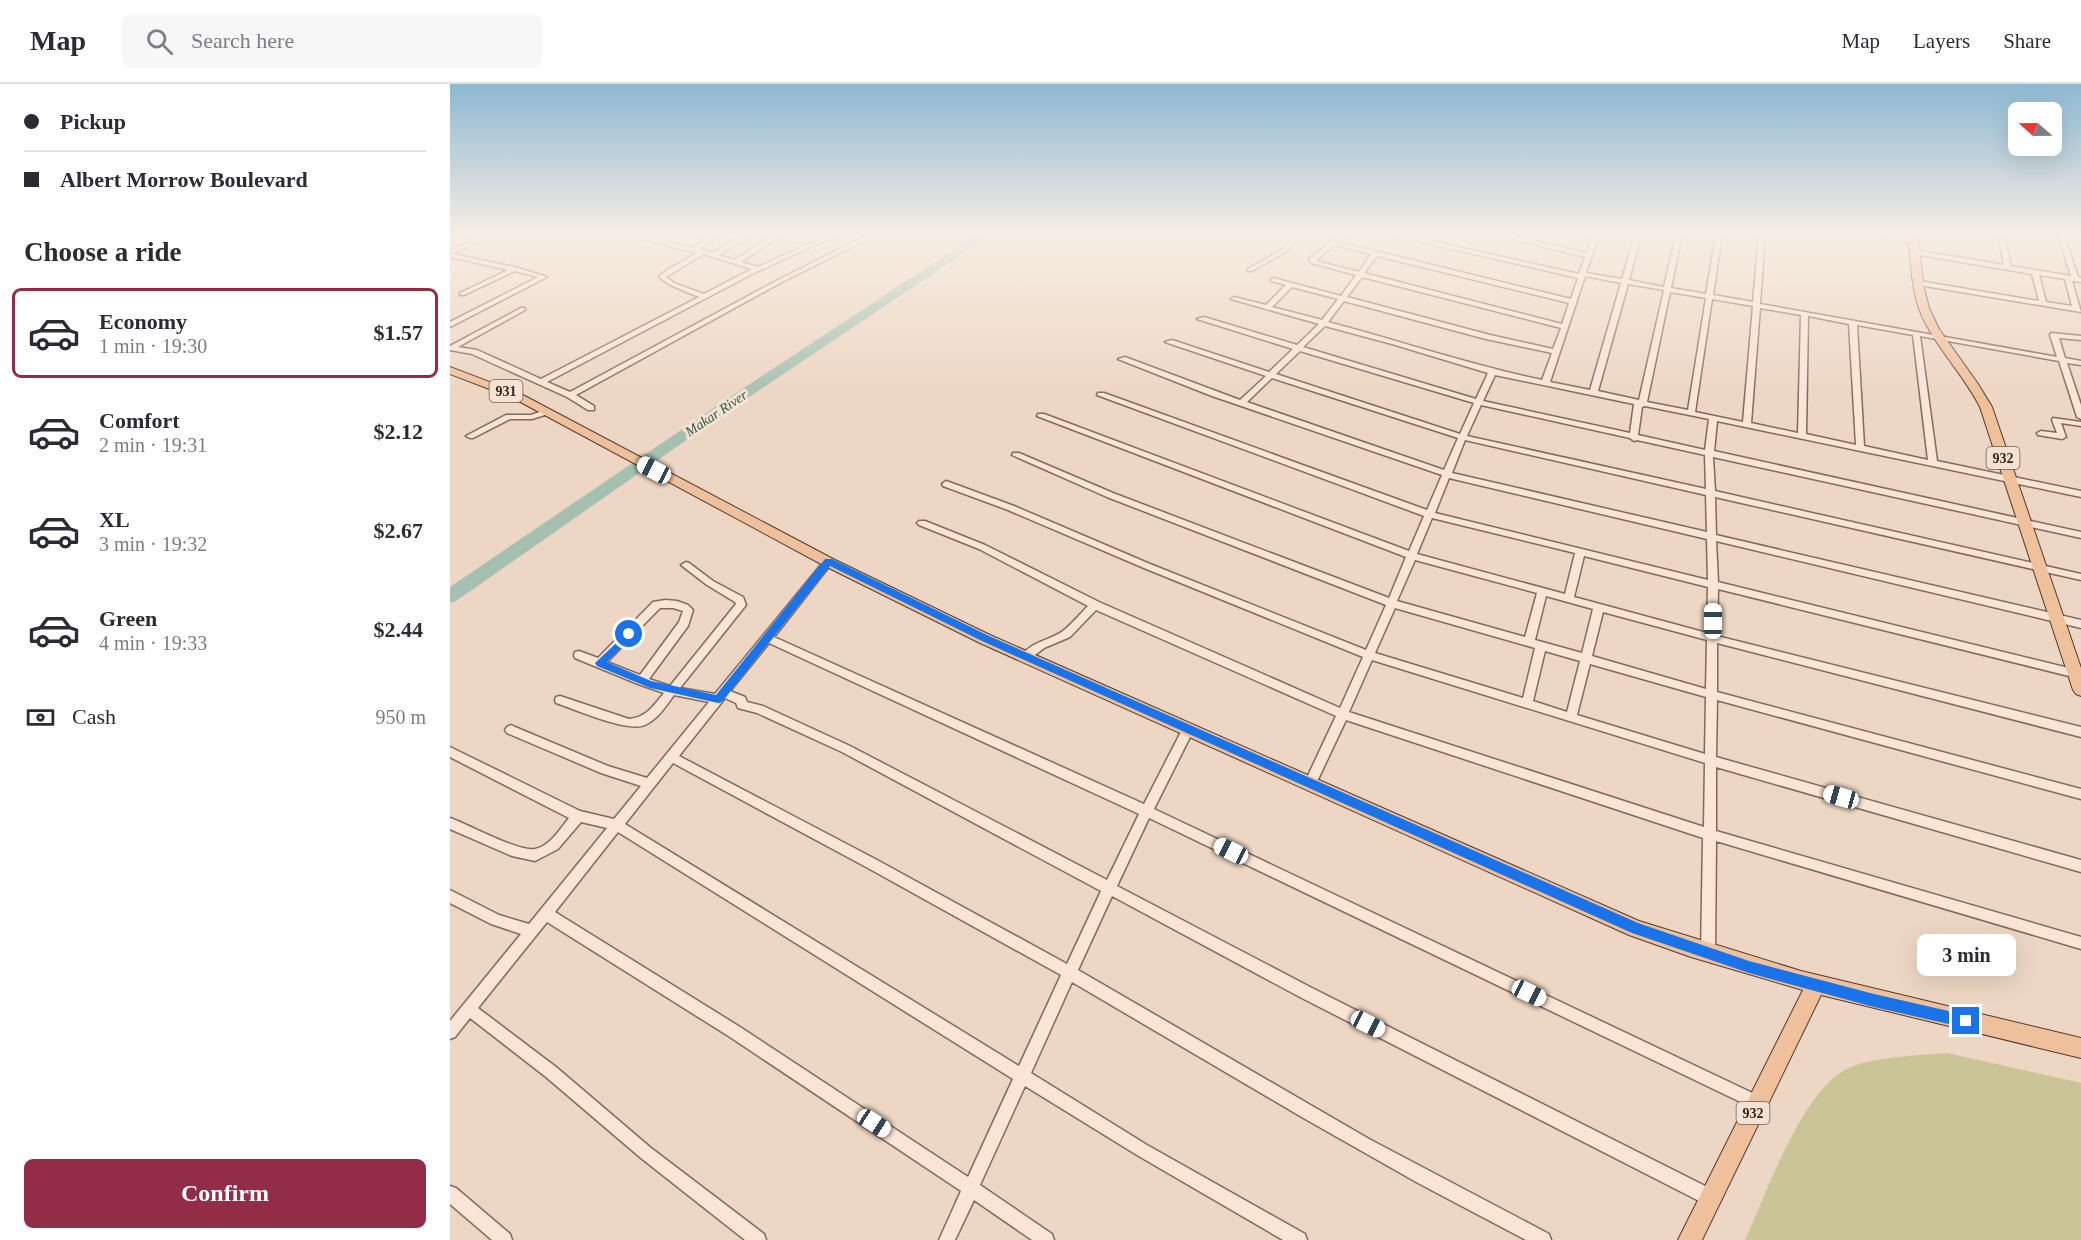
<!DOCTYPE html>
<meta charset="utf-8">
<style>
:root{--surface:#fff;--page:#f7f7f7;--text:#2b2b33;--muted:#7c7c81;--line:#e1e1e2;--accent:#932c47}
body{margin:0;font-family:"Times New Roman",serif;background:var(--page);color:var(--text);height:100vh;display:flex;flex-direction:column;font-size:22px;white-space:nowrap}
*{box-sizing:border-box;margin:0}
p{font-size:20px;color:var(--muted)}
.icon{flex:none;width:33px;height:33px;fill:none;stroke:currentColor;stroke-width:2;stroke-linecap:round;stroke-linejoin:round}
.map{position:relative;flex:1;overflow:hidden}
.drawer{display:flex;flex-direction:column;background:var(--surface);width:450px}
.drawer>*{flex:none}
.guide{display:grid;align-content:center;height:132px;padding:0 24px;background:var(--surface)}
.needle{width:39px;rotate:290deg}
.controls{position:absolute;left:1558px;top:18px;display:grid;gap:12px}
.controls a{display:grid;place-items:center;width:54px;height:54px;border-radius:9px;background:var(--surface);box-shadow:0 6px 24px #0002;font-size:30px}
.end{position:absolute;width:27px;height:27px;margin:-14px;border:8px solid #1a73e8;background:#fff;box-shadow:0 0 0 3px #fff}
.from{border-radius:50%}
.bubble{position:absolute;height:42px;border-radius:9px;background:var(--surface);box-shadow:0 6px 24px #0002;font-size:20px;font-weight:800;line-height:42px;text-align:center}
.car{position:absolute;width:18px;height:36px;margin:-18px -9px;border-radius:8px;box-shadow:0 0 4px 2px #0007;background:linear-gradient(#fff 24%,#345 0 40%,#fff 0 76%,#345 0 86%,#fff 0)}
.guide b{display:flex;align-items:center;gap:21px;height:57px;font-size:22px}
.guide b+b{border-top:2px solid var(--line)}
.guide i{width:15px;height:15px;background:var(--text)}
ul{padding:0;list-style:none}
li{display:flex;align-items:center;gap:18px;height:90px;margin:0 12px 9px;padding:0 12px;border:3px solid transparent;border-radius:9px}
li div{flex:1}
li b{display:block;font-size:22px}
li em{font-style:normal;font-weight:800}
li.on{border-color:var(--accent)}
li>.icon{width:54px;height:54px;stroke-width:1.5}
h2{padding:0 24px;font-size:27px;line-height:72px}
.pay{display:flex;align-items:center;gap:15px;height:66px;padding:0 24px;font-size:22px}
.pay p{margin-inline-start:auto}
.button{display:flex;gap:12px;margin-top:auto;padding:12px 24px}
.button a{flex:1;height:69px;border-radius:9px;background:var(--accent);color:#fff;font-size:24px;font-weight:800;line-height:69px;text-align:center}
header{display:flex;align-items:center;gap:36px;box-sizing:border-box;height:84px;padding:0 30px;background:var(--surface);border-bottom:2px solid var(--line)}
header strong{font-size:28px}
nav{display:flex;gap:33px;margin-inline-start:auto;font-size:21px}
.search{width:420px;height:54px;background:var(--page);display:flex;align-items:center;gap:15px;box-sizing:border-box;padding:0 21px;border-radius:9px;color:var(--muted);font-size:22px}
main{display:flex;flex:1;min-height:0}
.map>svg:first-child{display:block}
.green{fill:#cac497}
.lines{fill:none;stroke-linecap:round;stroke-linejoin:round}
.river{fill:#a5c0b1;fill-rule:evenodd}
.minor-casing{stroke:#86675a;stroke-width:3}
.primary-casing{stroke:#54372f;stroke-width:2}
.minor{fill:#f8e5d6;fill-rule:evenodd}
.primary{fill:#efc09c;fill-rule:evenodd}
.route{fill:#1a73e8}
.labels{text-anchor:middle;stroke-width:6;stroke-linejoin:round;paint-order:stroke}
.shield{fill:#f4e2d2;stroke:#6f5d54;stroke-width:1.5}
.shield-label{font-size:14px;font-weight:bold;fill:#36241e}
.far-water-label{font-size:14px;font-style:italic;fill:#2e5649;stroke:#f4e2d2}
</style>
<header>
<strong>Map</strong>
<div class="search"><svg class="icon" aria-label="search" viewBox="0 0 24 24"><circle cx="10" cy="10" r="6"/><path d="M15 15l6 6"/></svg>Search here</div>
<nav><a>Map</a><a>Layers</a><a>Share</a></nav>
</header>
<main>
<section class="drawer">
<div class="guide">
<b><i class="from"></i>Pickup</b>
<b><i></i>Albert Morrow Boulevard</b>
</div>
<h2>Choose a ride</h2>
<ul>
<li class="on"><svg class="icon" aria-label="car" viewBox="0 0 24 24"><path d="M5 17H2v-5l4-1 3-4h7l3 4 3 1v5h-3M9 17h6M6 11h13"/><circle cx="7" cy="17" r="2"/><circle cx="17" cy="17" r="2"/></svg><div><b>Economy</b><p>1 min · 19:30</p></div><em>$1.57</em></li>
<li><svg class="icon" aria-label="car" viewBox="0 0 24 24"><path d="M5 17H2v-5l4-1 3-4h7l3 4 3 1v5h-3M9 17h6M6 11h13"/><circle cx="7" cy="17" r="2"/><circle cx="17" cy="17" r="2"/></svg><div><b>Comfort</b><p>2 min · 19:31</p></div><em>$2.12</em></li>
<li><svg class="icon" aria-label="car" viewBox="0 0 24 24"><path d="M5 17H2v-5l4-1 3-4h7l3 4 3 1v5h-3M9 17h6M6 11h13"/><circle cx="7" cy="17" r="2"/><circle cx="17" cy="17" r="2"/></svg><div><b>XL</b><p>3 min · 19:32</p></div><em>$2.67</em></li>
<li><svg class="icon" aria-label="car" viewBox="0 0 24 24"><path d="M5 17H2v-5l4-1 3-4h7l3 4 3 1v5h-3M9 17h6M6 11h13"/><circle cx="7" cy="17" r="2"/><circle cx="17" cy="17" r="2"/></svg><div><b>Green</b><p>4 min · 19:33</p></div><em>$2.44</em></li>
</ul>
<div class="pay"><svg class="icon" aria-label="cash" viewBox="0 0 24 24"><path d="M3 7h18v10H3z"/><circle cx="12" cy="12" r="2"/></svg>Cash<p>950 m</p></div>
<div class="button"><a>Confirm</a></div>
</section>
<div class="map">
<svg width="1631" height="1156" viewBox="0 0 1631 1156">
<rect width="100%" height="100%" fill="#edd6c3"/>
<path class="green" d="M1497 969 1631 999V1156H1295C1317 1108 1349 1015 1393 987 1416 973 1470 971 1497 969Z"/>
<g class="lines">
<path class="river" d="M526 151H541L278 327 6 517 0 519V503L268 321Z"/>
<defs>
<path id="minor" d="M32 151H41L3 170 64 183 97 193 0 243V238L88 193 65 187 14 211H10V209L58 186 0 173V167Z
M176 151H189L242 164 262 151H270L249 165 263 169 292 151H300L269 171 285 176 323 151H331L291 178 308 183 378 151H387L302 190 97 298 120 308 328 196 417 151H426L332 198 126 311 144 322V326H138L117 313 22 270 0 266V262L71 224H75V226L8 263 27 266 91 295 249 213 220 201 209 193 217 186 247 169ZM254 170 302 185 254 210 224 199 216 193Z
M844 151H851L837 167 802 187H798V185L833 165Z
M889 151H897L888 158 1121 215 1128 194 941 151H954L1129 190 1135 173 1047 151H1060L1136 169 1143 151H1149L1136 189 1172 195 1185 151H1191L1179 196 1214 203 1226 151H1232L1221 204 1256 210 1266 151H1272L1263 211 1303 218 1309 151H1315L1310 220 1607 273 1600 251 1601 249 1631 252V256L1609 254 1615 274 1631 277V281L1617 279 1631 321V335L1627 333 1609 277 1470 252 1487 377 1631 407V413L1267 337 1264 367 1631 448V454L1263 373 1265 407 1631 490V496L1265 413 1266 451 1631 536V544L1266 457 1268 498 1631 587V595L1268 505 1267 552 1631 643V653L1267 559V608L1631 705V715L1267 616 1266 673 1631 776V788L1266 683V747L1631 853V865L1266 757 1265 870 1263 875 1258 877 1253 875 1251 870 1253 754 896 636 864 704 860 705 856 704 854 700 886 632 646 526 620 553 594 564 580 575H572L571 572C582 557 599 557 613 547 622 540 630 530 638 522L529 465 469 441 467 439 469 437H475L535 461 649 518 890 624 913 573 694 484 558 426 493 402 492 400 496 397 499 398 564 422 700 480 916 566 936 521 657 413 562 371 563 369H569L663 409 939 514 956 473 587 332 588 330H594L959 467 974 432 647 311 648 309H654L977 426 992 391 762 312 668 275 675 273 790 316 816 292 715 258 722 256 819 288 843 265 747 235 754 233 847 261 869 240 781 215 784 213 816 221 836 201 821 197 820 196 823 194 891 212 906 191 861 179 859 175ZM884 161 921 170 909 188 866 177ZM927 172 1119 219 1112 240 914 189ZM1135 192 1171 199 1140 306 1100 298ZM912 193 1111 244 1103 265 1040 251 897 213ZM1178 200 1214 206 1189 316 1148 307ZM842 203 888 215 872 236 822 223ZM1220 208 1256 214 1238 326 1197 318ZM1262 215 1303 222 1293 338 1245 328ZM894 217 1036 255 1102 269 1092 296C1020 281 950 257 878 238ZM1310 224 1351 231 1348 349 1301 339ZM1358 232 1399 240 1406 361 1356 350ZM1407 241 1463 251 1478 376 1414 362ZM875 242 942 260 1038 289 1026 315 853 263ZM850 267 1024 319 1010 350 826 290ZM1045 291 1184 320 1180 349 1033 317ZM822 294 1008 354 994 386 797 318ZM1031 321 1180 354 1184 357 1187 356 1255 371 1256 405 1017 352ZM1195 322 1259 335 1255 366 1188 351 1192 323ZM1015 356 1256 411 1257 448 1002 389ZM999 394 1257 455 1258 496 985 429ZM982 434 1125 469 1115 510 967 470ZM1134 472 1258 503 1257 549 1124 513ZM965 476 1087 509 1075 553 947 517ZM1096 512 1143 525 1132 569 1085 556ZM945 524 1085 564 1073 614 925 569ZM1153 528 1257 556 1256 605 1142 572ZM1095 567 1130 577 1117 628 1083 617ZM922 576 1255 679 1254 743 899 628ZM1140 580 1256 613 1255 670 1127 631Z
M1427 151H1443L1466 157 1463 159Z
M1608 151H1614L1628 193 1631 194V198L1622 197 1631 228 1469 201 1466 199 1469 197 1589 217 1582 190 1464 170 1461 168 1464 166 1554 181 1549 156 1552 154 1555 156 1561 182 1621 192ZM1589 191 1615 195 1622 222 1596 218Z
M95 326H98V330L82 335H60L23 354H20L16 352 56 331H81Z
M1603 334 1631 338V342L1611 339 1616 353 1612 355 1588 351 1587 349 1591 347 1607 349 1602 336Z
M378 475 383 478 381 480 324 553 694 720 734 642 738 640 742 642 744 645 704 725 1313 1014 1315 1019 1313 1024 1308 1026 1303 1024 699 734 667 802 860 903 1267 1108 1269 1114 1267 1120 1261 1122 1255 1120 850 913 662 812 628 886 919 1055 1099 1150 1101 1156H1076L968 1099 850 1032 622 898 581 989 697 1061 855 1150 857 1156H833L687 1071 575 1002 530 1101 602 1150 604 1156H582L524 1116 505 1156H489L511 1107 280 953 97 838 28 924 106 983 201 1064 314 1150 316 1156H295L191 1074 96 993 20 934 5 953 0 955V937L71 850 41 840 0 819V806L49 831 79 840 157 744 131 738 108 765 85 777 62 772 0 745V734C18 740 68 768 85 765 100 762 110 745 119 734L0 673V663L130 727 164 735 191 702 151 689 57 649 55 646 57 643 61 641 65 643 158 682 197 694 259 618 224 611C216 622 208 635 195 641 179 649 124 625 106 619L105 616 106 613 110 612 179 635C197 633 203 622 214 609L188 600 125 574 124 571 125 568 129 567 148 574 203 518 215 516 227 517 238 521 243 526 238 542 199 595 220 602 286 520 285 518 257 501 231 481 236 478 239 479 263 497 293 513 296 521 230 604 265 610 375 476ZM210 524H223L233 527 229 538 190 591 157 578ZM319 559 689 730 657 796 400 662 313 622 297 618 295 613 280 607ZM275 614 286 619 288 624 307 629 392 668 651 807 617 880 427 776 229 672ZM223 679 418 784 611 891 569 982 175 740ZM168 748 563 995 518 1093 290 943 105 828Z
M0 1102 6 1104 60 1150 62 1156H42L0 1120Z"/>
<path id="primary" d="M1458 151H1467L1474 204 1479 224 1489 245 1528 300 1542 323 1631 584V612L1626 610 1623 606 1530 323C1513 289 1483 261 1469 225 1461 201 1461 176 1458 151Z
M0 283 71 310 383 475 540 551 1189 837 1351 887 1631 954V974L1371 911 1252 1156H1228L1353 906 1241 873 1179 851 530 559 373 481 63 314 0 290Z"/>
</defs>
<use href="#minor" class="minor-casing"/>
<use href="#primary" class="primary-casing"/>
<use href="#minor" class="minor"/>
<use href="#primary" class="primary"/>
</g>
<linearGradient id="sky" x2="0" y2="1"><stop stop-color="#8db9d2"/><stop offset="0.48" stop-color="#f7ede4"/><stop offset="1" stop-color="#f7ede4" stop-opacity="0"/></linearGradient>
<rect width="1631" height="313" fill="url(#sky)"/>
<path class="route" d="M375 475H382L539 552 1188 839 1299 877 1424 910 1516 931 1521 933 1523 937 1521 942 1516 944 1424 923 1299 889 1182 849 532 557 380 482 272 618 268 619 200 604 147 582 145 579 179 547 183 550 182 553 157 578 201 597 266 611Z"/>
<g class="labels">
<g class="shield">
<rect x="39.5" y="296" width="33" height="22" rx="4.5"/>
<rect x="1536.5" y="363" width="33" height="22" rx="4.5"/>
<rect x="1286.5" y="1018" width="33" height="22" rx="4.5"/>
</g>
<g class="shield-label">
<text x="56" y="312">931</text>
<text x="1553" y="379">932</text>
<text x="1303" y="1034">932</text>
</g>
<g class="far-water-label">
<text transform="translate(266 329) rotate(-34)" y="5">Makar River</text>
</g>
</g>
</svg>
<div class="controls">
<a><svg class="needle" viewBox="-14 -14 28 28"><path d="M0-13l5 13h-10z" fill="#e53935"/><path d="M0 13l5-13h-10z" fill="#7c7c81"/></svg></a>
</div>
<i class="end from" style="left:179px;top:550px"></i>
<i class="end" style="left:1516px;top:937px"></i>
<div class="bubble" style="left:1467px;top:850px;width:99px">3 min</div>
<i class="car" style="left:204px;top:386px;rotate:298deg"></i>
<i class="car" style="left:1263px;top:537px;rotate:0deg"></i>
<i class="car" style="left:1391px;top:713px;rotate:286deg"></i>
<i class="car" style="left:781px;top:767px;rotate:296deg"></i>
<i class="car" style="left:1079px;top:909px;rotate:116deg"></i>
<i class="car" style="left:918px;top:940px;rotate:117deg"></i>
<i class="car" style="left:424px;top:1039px;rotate:123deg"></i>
</div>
</main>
